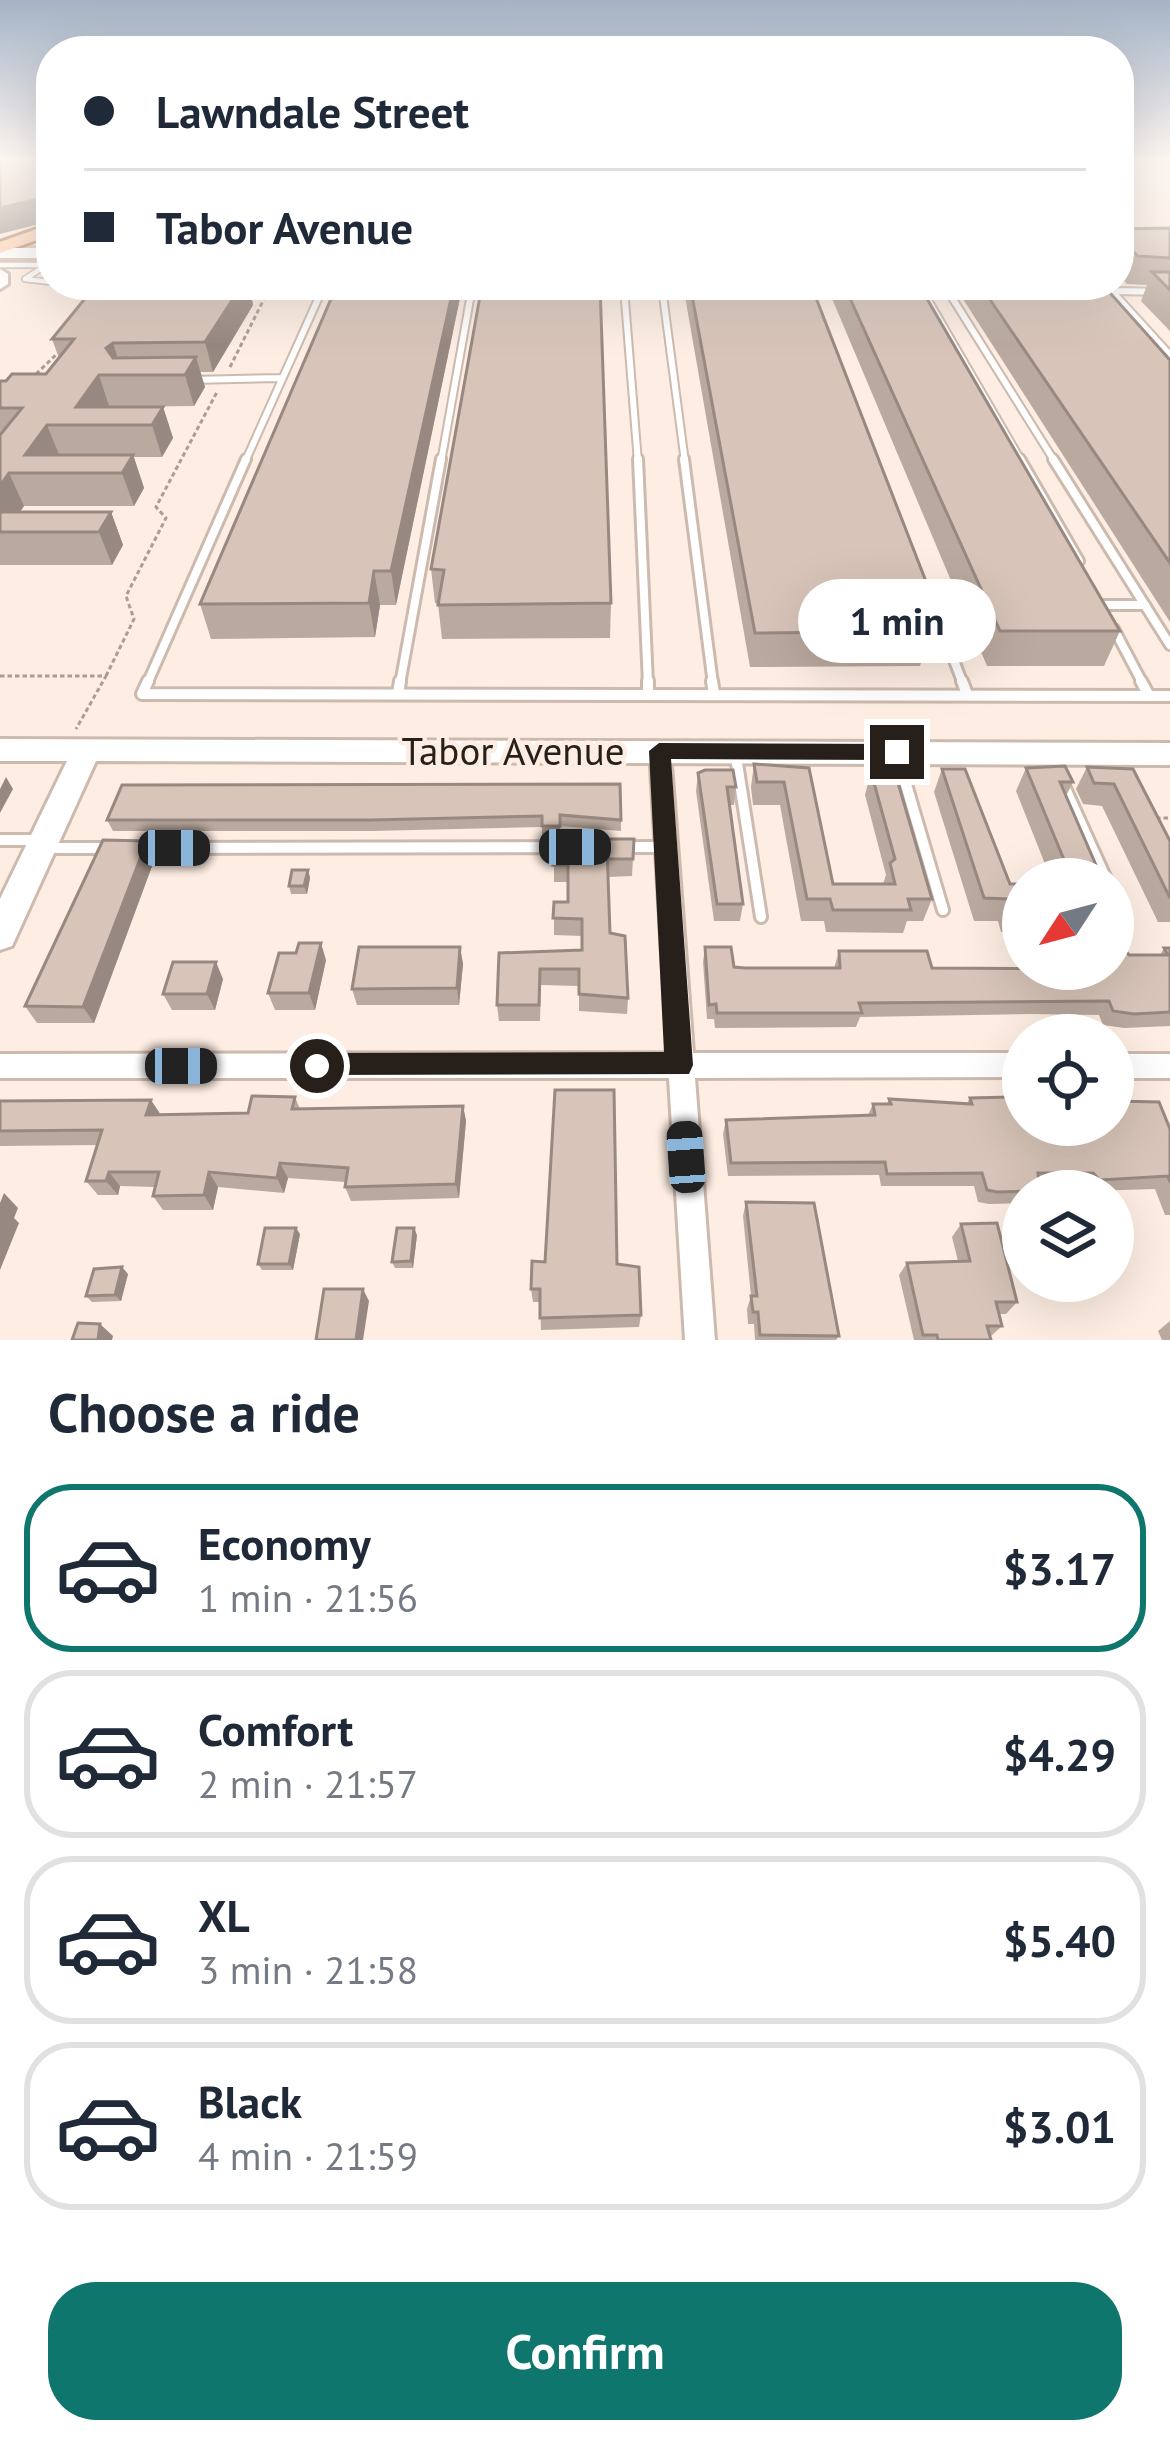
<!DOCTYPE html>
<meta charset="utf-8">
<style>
:root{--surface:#fff;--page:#f2f2f3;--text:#1f2937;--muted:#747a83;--line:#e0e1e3;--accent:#0f766e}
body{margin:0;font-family:"PT Sans",sans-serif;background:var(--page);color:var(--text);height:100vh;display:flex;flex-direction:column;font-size:45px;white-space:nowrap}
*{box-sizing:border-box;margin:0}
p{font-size:39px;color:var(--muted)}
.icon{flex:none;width:66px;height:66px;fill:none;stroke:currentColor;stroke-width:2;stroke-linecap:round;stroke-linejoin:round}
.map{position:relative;height:1340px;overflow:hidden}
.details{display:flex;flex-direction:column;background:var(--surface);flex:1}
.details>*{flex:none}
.banner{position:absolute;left:36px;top:36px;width:1098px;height:264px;border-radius:48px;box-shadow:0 12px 48px #0002;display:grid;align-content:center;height:264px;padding:0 48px;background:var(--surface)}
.needle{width:78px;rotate:234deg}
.controls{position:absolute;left:1002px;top:858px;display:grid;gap:24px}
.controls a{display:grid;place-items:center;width:132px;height:132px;border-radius:50%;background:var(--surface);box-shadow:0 12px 48px #0002;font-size:60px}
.end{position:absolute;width:54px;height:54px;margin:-27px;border:15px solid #261f1a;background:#fff;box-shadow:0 0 0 6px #fff}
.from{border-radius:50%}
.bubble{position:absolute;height:84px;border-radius:42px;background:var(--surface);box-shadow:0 12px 48px #0002;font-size:39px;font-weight:600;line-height:84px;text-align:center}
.car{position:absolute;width:36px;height:72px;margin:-36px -18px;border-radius:15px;box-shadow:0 0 9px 3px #0007;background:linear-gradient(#222 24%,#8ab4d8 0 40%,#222 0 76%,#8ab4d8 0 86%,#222 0)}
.banner b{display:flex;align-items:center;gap:42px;height:114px;font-size:45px}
.banner b+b{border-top:3px solid var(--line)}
.banner i{width:30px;height:30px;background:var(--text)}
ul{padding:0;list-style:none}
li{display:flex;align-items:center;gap:36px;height:168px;margin:0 24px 18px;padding:0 24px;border:6px solid var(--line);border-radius:48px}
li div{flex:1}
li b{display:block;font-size:45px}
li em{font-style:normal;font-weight:600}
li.on{border-color:var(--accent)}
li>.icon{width:108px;height:108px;stroke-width:1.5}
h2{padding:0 48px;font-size:54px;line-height:144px}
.primary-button{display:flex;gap:24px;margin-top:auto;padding:24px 48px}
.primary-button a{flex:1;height:138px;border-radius:48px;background:var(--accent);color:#fff;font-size:48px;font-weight:600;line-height:138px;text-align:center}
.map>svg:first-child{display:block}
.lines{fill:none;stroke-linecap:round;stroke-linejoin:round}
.lane-far3-casing{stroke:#cdbaae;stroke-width:8}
.lane-far2-casing{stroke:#cdbaae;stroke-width:10}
.lane-far1-casing{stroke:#cdbaae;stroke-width:14}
.lane-casing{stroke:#cdbaae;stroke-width:16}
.street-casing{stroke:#cdbaae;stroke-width:6}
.secondary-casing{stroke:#cdbaae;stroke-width:6}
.primary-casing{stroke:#b27953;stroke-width:6}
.path{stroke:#a99d94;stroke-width:3;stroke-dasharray:4.5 3;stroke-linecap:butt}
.lane-far3{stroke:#fff;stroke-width:4.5}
.lane-far2{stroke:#fff;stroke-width:6}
.lane-far1{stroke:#fff;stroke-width:8}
.lane{stroke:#fff;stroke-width:10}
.street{fill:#fff;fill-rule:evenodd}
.secondary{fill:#fff;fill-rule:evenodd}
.primary{fill:#feccaa;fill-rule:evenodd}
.wall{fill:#baa99e}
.shaded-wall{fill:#978981}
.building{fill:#d8c4b8;stroke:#978981;stroke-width:3}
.route{fill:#261f1a}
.labels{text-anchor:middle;stroke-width:9;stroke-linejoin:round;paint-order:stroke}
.street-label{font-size:39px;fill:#261f1a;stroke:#fdede2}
</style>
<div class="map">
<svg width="1170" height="1340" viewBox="0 0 1170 1340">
<rect width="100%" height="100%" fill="#fdede2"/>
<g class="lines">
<defs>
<path id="lane-far3" d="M51 262 25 279 51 282
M0 265H42
M624 285V291
M662 285 663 291
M919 285 922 291
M944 285 948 291
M1106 285 1111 291
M321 291 324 285
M472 291 473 285"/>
<path id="lane-far2" d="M624 288 638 462
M662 288 685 462
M921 288 1022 462
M946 288 1055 462
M1109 288 1170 355
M1112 291 1170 292
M192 380 282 378
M245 462 323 288
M441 462 472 288"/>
<path id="lane-far1" d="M638 459 648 684
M684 459 713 684
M1020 459 1079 561
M1053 459 1170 645
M928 592 963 684
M1102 605H1145
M1114 629 1143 684
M147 684 246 459
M400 684 441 459"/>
<path id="lane" d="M148 681 142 694 1170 696
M648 681V694
M712 681 714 694
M962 681 967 694
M1141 681 1148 694
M398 694 400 681
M897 754 943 910
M736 757 761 917
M1063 784 1106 879
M0 840H37
M46 848H107
M142 848 664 847
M1113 895 1122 916"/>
<path id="street" d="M660 744 667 746 670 751 693 1053H1023V1077L695 1078 715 1340H685L669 1078H0V1054L668 1053 650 751 653 746Z
M1113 1054H1170V1078H1113Z"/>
<path id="secondary" d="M0 248H51V258H0Z
M0 269 8 274V284L0 289Z
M0 739 1170 743V765L96 761 12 946 0 950V899L67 761H0Z"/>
<path id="primary" d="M51 224V235L0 253V242Z"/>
</defs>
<use href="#lane-far3" class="lane-far3-casing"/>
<use href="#lane-far2" class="lane-far2-casing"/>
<use href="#lane-far1" class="lane-far1-casing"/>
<use href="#lane" class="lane-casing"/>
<use href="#street" class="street-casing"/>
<use href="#secondary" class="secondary-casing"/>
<use href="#primary" class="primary-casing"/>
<path class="path" d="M230 367 265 297H301L307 285
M36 374 59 352
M0 676H106L76 729
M106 676 134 619 126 596 166 518 156 507 217 392
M1156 818H1170"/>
<use href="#lane-far3" class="lane-far3"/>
<use href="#lane-far2" class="lane-far2"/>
<use href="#lane-far1" class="lane-far1"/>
<use href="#lane" class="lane"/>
<use href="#street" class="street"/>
<use href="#secondary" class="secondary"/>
<use href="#primary" class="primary"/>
</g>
<path class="wall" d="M1170 228V331L1141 301 1147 285 1127 284 1119 276V229Z
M96 285H249L253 305 213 372H200L205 387 194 406 109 407H163L173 438 162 457H134L144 488 134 506H24L20 512H111L123 545 112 565H0V381L46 374 59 358 52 339Z
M337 285H460L461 293 396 605H380L375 637 211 639 200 604Z
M482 285 611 603 610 638 442 639 438 604 435 603 431 569Z
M683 285H811L932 597 926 618 931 631 920 666 750 667Z
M829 285H919L1120 631 1104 666H987L828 289Z
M954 285H1103L1170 360V622Z
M754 764 809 768 833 884H883L886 875 865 795 871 772 932 899 923 921H907L903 933 826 932 824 921H801L780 805H753L751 787Z
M1087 767 1133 769 1170 841V922H1158L1102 806 1083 804 1076 789Z
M1026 768 1073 782 1066 796 1102 879H1051L1016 791Z
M942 769 1010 884H1023V932H1001L998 921H974L934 792Z
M698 773 736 787 734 805H729L743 904 740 921H714L696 791Z
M122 785 621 820V831L560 826V837H542V827L372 831H113L107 820Z
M608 839H634L632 876 608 877 610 933 628 998 627 1014 579 1011V986L541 985 540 1021H499L497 1005 499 953 582 950V936L554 935V902H568V882H554V848L608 868Z
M147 841 155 858 94 1023H37L25 1006Z
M308 870 310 878 307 894H291L289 886Z
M460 947 463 964 459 1005H357L352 989Z
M705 947 734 967 745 968H834L839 951 932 968 1113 969 1129 955H1160L1164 948H1170V1026L1124 1028 1103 1025 1099 1015 1029 1014 860 1017 856 1027 715 1028 714 1019H707L703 962Z
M326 960 315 1010H275L268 993Z
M223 979 215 1010H172L163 994Z
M295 1097 300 1109 463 1106 466 1121 459 1198 351 1201 345 1187 346 1182 288 1178 284 1193 218 1187 213 1210H163L153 1196 155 1187 120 1186 118 1195H98L86 1181 97 1145 0 1146V1101L161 1115 248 1113Z
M970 1098 1015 1109 1170 1129V1215H1165L1155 1189 1088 1191 1083 1185 1040 1186 1023 1191V1203L989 1204 978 1202 974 1186H881L879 1175 728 1176 723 1134 726 1120 868 1115 873 1104H887L889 1099 967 1103Z
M746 1202 839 1336 836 1340H755L754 1324H748L747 1309 751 1296 743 1216Z
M961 1224 1017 1302 1006 1314H999L1002 1326 990 1337 991 1340H914L899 1275 907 1263 958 1261 952 1237Z
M300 1234 293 1270H262L258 1264Z
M417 1235 413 1268H395L392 1262Z
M617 1264 641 1315 639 1327 541 1330 540 1302H533L531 1289Z
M128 1274 121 1301 92 1302 86 1296Z
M1170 1321V1340H1162L1158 1331Z"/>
<path class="shaded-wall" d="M51 196V221L0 234V208Z
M235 285H249L253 305 213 372 205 342Z
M454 285H460L461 293 396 605 391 571Z
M113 343 123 374 106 348Z
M196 357 205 387 194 406 185 375Z
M99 375 109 406 76 407Z
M163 407 173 438 162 457 152 425Z
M47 425 60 457 25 455Z
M133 455 144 488 134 506 122 473Z
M9 473 24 506 6 532H0V486Z
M111 512 123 545 112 565 99 532Z
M374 571 380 605 375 637 369 603Z
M6 777 13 789 0 813V789Z
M147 841 155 858 94 1023 83 1007Z
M308 870 310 878 307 894 304 886Z
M321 943 326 960 315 1010 309 993Z
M460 947 463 964 459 1005 457 988Z
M216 962 223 979 215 1010 207 994Z
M151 1100 161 1115H146Z
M463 1106 466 1121 459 1198 456 1184Z
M280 1163 288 1178 284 1193 277 1178Z
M109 1172 120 1186 118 1195 106 1181Z
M209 1172 218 1187 213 1210 204 1195Z
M4 1193 18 1208 14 1218 19 1223 0 1270V1203Z
M296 1228 300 1234 293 1270 289 1264Z
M414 1228 417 1235 413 1268 411 1261Z
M122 1267 128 1274 121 1301 115 1295Z
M363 1289 369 1301 363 1340H356Z
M100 1324 113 1336 112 1340H98Z"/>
<path class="building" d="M0 157H51V196L0 208Z
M1170 228V258L1138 256 1119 239V229Z
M1152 272H1170V290Z
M96 285H242L205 342 113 343 106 348 113 358 196 357 185 375H99L76 407H163L152 425H47L25 455H133L122 473H9L0 486V435L22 408H0V381H6L12 374H46L74 339H52Z
M337 285H454L391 571H374L369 603 200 604Z
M482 285H600L611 603 438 605 444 570 431 569Z
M690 285H811L932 597H918L931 631 755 633Z
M844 285H919L1120 631H1000Z
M980 285H1103L1170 360V563Z
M0 512H111L99 532H0Z
M754 764 809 768 833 884H895L890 863 895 859 871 772 894 769 932 899H908L911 910H833L830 899H807L784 782H757Z
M1065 766 1073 782H1060L1102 879H1072L1026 768Z
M1087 767 1133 769 1170 841V898L1114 784 1094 783Z
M942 769H965L1010 884H1023V910H1012L1009 899 984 898Z
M705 770H733L736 787H727L743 904H717L698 773Z
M620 784 621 820 560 815V826H542V816L370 820H107L122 785Z
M608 839H634L633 859H608Z
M103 840 147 841 83 1007 25 1006Z
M554 848H607L610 933 625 936 628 998 579 994V969H540L539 1005H497L499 953 582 950V919L553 918 554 902H568V865H553Z
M292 870H308L304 886H289Z
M299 943H321L309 993H268L279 953H296Z
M1113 946H1122L1129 955H1168L1164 948H1170V1012L1134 1014 1113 1011 1109 1001 859 1003 862 1013H717L716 1004 709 1005 705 947H731L734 967 745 968H840L839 951H927L932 968 1113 969Z
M359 947H460L457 988 352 989Z
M173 962H216L207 994H163Z
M555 1090H614L617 1264 639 1267 641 1315 540 1318V1289H531L532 1261 545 1262Z
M252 1096 295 1097 292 1109 463 1106 456 1184 345 1187 348 1168 280 1163 277 1178 209 1172 204 1195 153 1196 159 1172H109L106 1181H86L102 1130 0 1131V1101L151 1100 146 1115 248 1113Z
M1011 1097 1015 1109H1023V1125H1113V1101L1159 1102 1170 1129V1182L1168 1176 1100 1180 1093 1173H1038L1040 1191 997 1192 987 1190 982 1173 887 1174 885 1162 731 1163 726 1120 875 1115 873 1104H891L889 1099 972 1104 970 1098Z
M746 1202 814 1203 839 1336 760 1335 758 1312H753L751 1296H757Z
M997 1223 1017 1302H996L1002 1326H987L991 1340H938L937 1335H923L907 1263 970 1261 961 1224Z
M265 1228H296L289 1264H258Z
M397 1228H414L411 1261 392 1262Z
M122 1267 115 1295 86 1296 94 1269Z
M324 1289H363L356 1340H316Z
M78 1323 100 1324 98 1340H72Z"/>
<linearGradient id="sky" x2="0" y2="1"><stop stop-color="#a4b3c6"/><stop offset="0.46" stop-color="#fef7f2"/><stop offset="1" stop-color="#fef7f2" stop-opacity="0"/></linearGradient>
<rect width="1170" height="344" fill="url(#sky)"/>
<path class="route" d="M659 743 897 744 907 752 897 760 671 759 693 1065 689 1074 307 1075V1057L317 1053 664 1052 649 751Z"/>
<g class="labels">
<g class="street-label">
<text x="513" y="765">Tabor Avenue</text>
</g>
</g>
</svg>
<div class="controls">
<a><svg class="needle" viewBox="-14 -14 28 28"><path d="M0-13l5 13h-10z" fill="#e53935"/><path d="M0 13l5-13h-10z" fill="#747a83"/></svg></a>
<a><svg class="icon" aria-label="locate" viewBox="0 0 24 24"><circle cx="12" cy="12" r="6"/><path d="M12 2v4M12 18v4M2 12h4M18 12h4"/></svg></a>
<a><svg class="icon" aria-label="layers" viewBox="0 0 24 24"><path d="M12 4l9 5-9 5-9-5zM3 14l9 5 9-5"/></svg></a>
</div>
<i class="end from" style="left:317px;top:1066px"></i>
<i class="end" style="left:897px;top:752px"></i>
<div class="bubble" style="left:798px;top:579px;width:198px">1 min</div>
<i class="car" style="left:575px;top:847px;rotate:90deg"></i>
<i class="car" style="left:174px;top:848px;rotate:90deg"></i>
<i class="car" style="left:181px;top:1066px;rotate:90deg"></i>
<i class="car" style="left:686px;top:1157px;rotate:356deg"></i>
<div class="banner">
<b><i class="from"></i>Lawndale Street</b>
<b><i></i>Tabor Avenue</b>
</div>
</div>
<section class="details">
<h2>Choose a ride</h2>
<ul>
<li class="on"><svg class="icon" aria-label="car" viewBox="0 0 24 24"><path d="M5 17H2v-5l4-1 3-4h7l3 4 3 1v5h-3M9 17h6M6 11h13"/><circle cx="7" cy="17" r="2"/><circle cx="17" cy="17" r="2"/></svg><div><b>Economy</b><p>1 min · 21:56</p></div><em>$3.17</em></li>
<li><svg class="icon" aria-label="car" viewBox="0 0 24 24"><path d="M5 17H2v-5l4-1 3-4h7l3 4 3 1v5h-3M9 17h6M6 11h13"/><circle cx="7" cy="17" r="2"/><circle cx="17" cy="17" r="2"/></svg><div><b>Comfort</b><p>2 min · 21:57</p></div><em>$4.29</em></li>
<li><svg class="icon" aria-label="car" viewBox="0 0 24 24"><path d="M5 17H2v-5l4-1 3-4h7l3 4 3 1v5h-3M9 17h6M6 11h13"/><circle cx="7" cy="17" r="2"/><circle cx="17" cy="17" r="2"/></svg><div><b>XL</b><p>3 min · 21:58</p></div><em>$5.40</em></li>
<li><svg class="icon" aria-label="car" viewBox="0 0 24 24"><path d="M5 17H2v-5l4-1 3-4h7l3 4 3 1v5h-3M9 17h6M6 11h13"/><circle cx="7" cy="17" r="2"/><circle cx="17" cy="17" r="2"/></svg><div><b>Black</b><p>4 min · 21:59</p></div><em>$3.01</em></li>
</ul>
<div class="primary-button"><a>Confirm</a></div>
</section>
